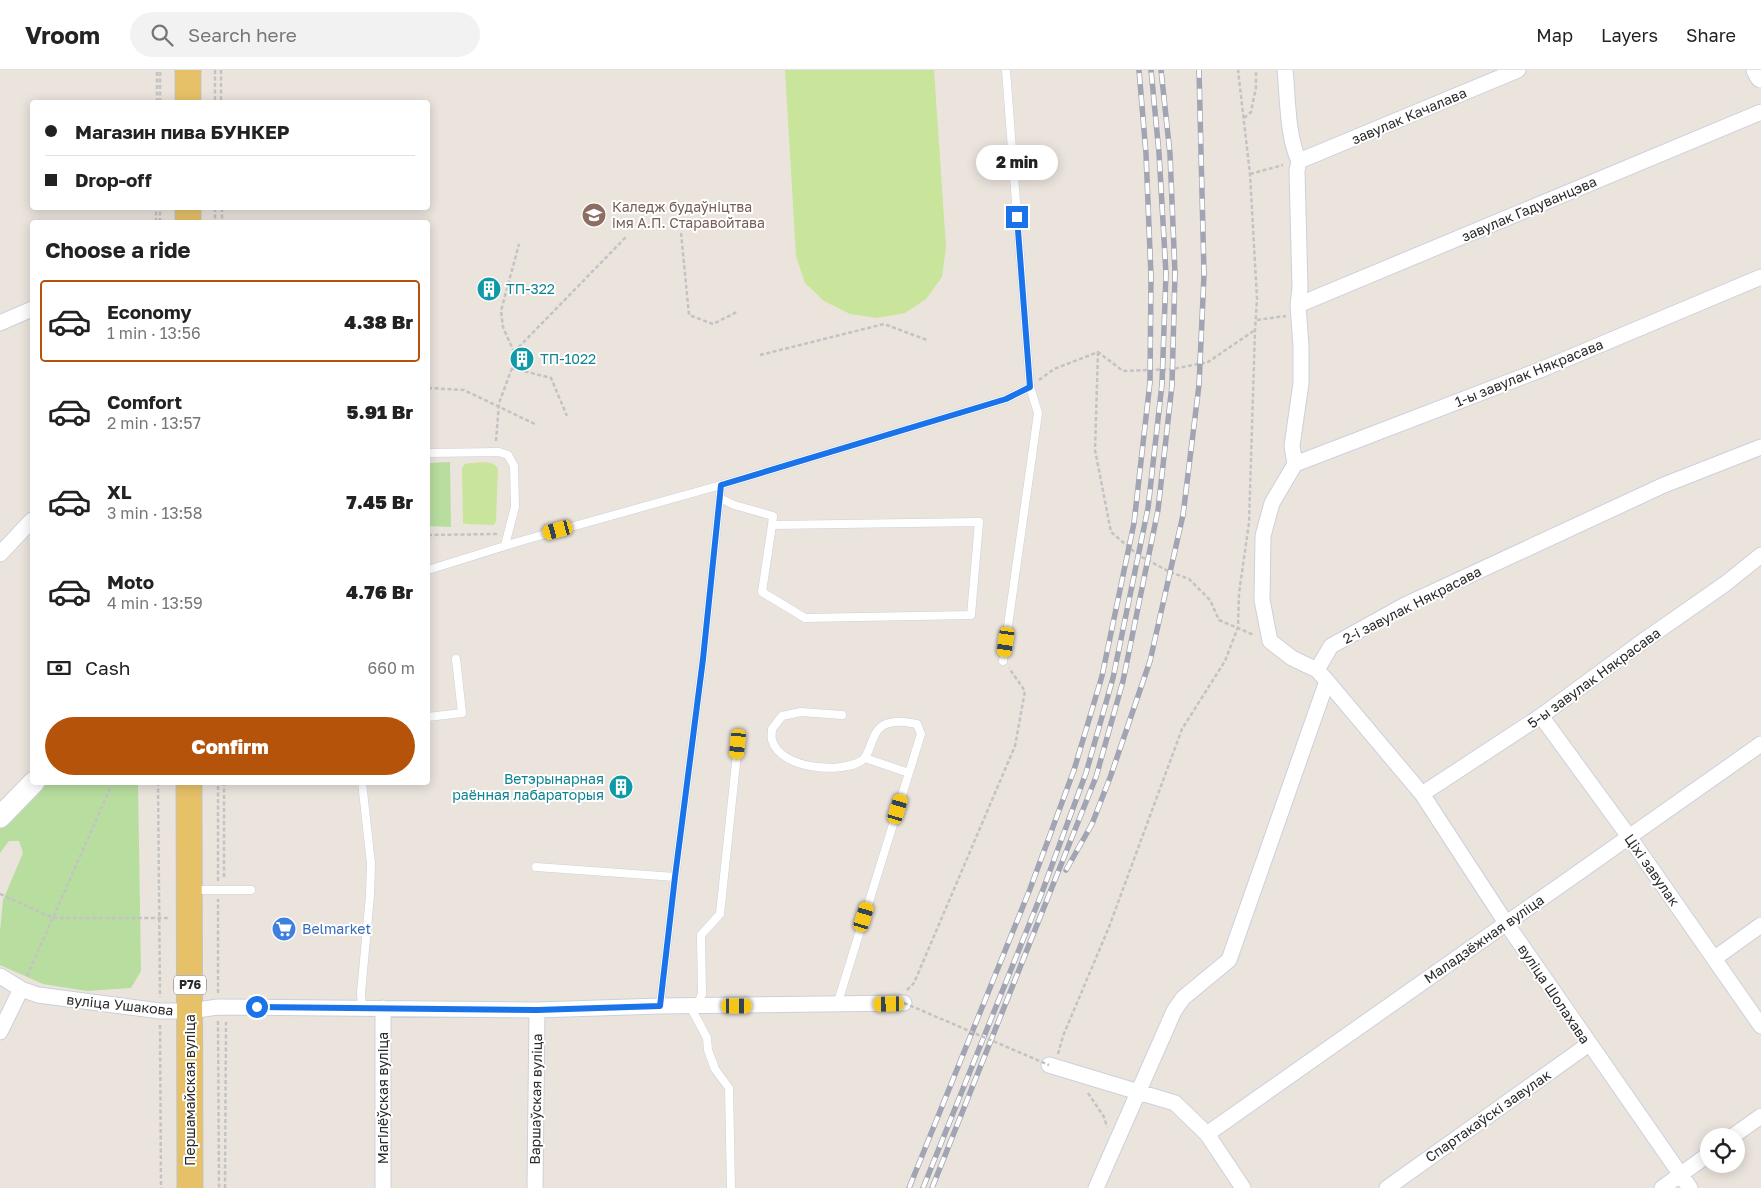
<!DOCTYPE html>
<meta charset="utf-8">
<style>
:root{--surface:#fff;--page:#f2f2f2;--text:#222;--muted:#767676;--line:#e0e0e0;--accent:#b45309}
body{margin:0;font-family:"Golos Text",sans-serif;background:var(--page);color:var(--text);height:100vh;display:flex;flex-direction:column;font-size:19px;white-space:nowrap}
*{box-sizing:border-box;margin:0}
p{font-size:16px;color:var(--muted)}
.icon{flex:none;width:28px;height:28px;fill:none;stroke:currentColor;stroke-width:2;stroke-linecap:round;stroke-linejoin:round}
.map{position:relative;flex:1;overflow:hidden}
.side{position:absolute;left:30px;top:150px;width:400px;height:565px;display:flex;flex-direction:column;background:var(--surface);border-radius:5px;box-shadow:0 2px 12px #0003}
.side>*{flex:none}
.banner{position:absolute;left:30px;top:30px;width:400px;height:110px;border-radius:5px;box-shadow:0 2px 12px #0003;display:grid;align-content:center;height:110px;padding:0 15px;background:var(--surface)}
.buttons{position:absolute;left:1700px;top:1058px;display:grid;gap:10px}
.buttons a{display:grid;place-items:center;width:45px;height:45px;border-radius:50%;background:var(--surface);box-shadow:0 2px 12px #0003;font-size:25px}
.end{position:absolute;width:22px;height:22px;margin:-11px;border:6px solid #1a73e8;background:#fff;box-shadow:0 0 0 2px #fff}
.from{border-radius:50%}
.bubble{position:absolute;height:35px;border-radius:18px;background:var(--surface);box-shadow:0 2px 12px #0003;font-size:16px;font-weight:800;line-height:35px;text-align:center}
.car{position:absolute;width:15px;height:30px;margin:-15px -8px;border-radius:6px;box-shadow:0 0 4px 1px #0007;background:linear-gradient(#f5c518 24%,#345 0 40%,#f5c518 0 76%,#345 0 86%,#f5c518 0)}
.banner b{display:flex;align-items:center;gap:18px;height:48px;font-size:19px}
.banner b+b{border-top:1px solid var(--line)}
.banner i{width:12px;height:12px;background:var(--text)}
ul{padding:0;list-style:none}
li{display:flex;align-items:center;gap:15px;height:82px;margin:0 10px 8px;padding:0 5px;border:2px solid transparent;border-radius:5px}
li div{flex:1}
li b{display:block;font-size:19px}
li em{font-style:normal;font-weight:800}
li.current{border-color:var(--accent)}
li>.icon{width:45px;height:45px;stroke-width:1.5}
h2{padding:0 15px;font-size:22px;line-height:60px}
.pay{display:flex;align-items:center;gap:12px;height:55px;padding:0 15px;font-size:19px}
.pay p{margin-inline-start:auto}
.cta{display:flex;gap:10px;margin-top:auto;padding:10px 15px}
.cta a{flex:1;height:58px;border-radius:30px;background:var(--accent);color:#fff;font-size:20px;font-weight:800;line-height:58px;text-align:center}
header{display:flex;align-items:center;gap:30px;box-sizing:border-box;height:70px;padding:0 25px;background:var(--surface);border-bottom:1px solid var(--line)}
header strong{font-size:24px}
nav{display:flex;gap:28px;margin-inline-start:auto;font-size:18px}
.search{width:350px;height:45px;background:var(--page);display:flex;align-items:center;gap:12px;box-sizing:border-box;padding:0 18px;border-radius:28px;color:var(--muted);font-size:19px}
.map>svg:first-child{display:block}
.green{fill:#b7de9e}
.pitch{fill:#c9e49b}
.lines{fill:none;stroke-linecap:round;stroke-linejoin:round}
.lane-casing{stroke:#ccd0db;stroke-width:9}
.street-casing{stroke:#ccd0db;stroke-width:17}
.secondary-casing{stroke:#ccd0db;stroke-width:23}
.primary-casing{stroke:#c3c3c3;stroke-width:27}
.path{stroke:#c3c3c3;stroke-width:2.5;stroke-dasharray:4 2.5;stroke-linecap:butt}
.lane{stroke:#fff;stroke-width:8}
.street{stroke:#fff;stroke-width:15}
.secondary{stroke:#fff;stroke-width:21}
.primary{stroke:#e6c168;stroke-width:25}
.rail-casing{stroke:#a1a4b3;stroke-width:5.5}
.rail{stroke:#fff;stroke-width:4;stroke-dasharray:11;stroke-linecap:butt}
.path-bridge{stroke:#c3c3c3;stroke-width:2.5;stroke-dasharray:4 2.5;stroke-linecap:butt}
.route{stroke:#1a73e8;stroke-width:6}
.labels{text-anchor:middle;stroke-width:4;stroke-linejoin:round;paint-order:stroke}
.shield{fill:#fff;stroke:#6a6a6a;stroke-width:1}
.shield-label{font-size:12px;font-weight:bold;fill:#2a2a2a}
.street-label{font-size:14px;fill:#2a2a2a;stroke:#fff}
.education-label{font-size:14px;fill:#785e54;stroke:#fff;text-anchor:start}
.culture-label{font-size:14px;fill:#0d838f;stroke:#fff;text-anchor:start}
.shop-label{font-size:14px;fill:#366cbe;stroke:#fff;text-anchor:start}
</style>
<header>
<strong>Vroom</strong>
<div class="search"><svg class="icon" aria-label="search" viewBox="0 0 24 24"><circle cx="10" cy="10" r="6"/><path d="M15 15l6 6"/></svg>Search here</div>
<nav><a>Map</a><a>Layers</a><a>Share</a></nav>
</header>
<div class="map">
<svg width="1761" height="1118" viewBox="0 0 1761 1118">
<rect width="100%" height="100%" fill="#ebe4dd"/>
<path class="green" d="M450 392 451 457 428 456V393Z
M44 713H138L141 901 131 918 87 921 43 914 0 895V861L3 830 23 783 19 771H9L0 783V757Z"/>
<path class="pitch" d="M785 0H934L946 177 942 207 926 229 905 243 877 248 850 244 824 231 805 213 796 186Z
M469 393C478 393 494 389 498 399L496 451 494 455 466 454 463 453 462 398 465 394Z"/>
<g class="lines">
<defs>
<path id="lane" d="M428 383 499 382 508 385 514 396 515 437 505 475
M720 428 734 435 773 446 772 455 762 522 805 548 971 545 979 452 772 455
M428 500 521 471 721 415 1006 329 1030 317
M1003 591 1038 343 1030 317 1006 0
M428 647 462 643 456 589
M865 688 909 703
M536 797 675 807
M192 820H251
M837 935 921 664 917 654C906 652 896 650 886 654 870 660 872 685 861 691 840 704 780 699 772 670 771 667 772 662 772 659L782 646 801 642 842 645
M660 936 675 807 703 589 721 415
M690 936 707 968 708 980 715 999 729 1018 731 1118
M697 936 702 924 701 865 720 844 738 674
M362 938 361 923 370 825 371 794 362 712"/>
<path id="street" d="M1285 0C1288 28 1287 66 1299 91
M1299 91 1297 101 1300 218 1298 235 1301 277V313L1292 376 1295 394 1272 433 1263 466 1262 530 1270 571 1292 588 1317 600
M1299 91 1518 0
M1298 235 1761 42
M0 253 32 239
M1295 394 1540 300 1761 207
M0 484 32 450
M1327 611 1422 724 1506 853 1690 1118
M1541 646 1630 768 1761 956
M1422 724 1541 646 1639 574 1725 514 1761 485
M1715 888 1761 855
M0 906 21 919 38 925 160 941H190L218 937 537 940 660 936 904 933
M383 938V1118
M0 962 21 919
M1049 995 1175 1033 1207 1064 1243 1118
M1207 1064 1761 674
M1733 1066 1761 1046
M535 1118 537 940
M1096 1118 1174 941 1183 928 1229 890 1327 611 1317 600 1331 576 1405 535 1664 415 1761 377
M1387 1118 1589 974
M1662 1118 1709 1084"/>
<path id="secondary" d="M1757 0 1761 7
M0 747 34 712"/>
<path id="primary" d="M188 0V32
M188 138V152
M189 712 190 1118"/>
</defs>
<use href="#lane" class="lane-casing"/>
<use href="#street" class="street-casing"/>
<use href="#secondary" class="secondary-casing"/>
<use href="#primary" class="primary-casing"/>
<path class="path" d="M215 0V32
M221 0V32
M157 32V0
M160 32V0
M1244 48 1251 42 1256 17V0
M1250 104 1283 95
M215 138V152
M222 138V152
M156 152V138
M160 152V138
M681 163 689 245 713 254 737 242
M1257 250 1286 246
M514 282 626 167
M1098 282 1095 380 1111 462 1138 485 1170 502 1189 509 1210 530 1219 550 1254 565
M760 285 884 254 927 270
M512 298 551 308 567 346
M1039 310 1054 299 1098 282 1123 301 1173 299 1208 292 1255 260
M428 318 464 320 537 355
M496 371 499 333 512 298 514 282 503 257 501 241 519 174
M428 465 497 464
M158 712 160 927
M224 712V809
M218 811V712
M0 824 53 848H170
M27 906 113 712
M907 920 914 913 1015 676 1025 621 1009 598
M218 923V829
M218 951 219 1118
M160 955 161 1118
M1058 984 1063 966 1109 857 1182 659 1225 591 1238 557 1239 523 1249 453 1255 260 1257 229 1250 104 1238 0
M1088 1023 1104 1047 1107 1057
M225 1118 226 952"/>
<use href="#lane" class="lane"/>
<use href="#street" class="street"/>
<use href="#secondary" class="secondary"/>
<use href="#primary" class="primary"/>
<defs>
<path id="rail" d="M1066 800 1092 754 1111 705 1150 591 1183 445 1199 315 1204 205 1199 0
M909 1118 1030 819 1074 700 1102 606 1134 453 1150 312 1151 206 1146 84 1139 0
M923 1118 1041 825 1086 703 1113 608 1148 438 1162 314 1166 204 1159 83 1151 0
M932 1118 1096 707 1123 611 1158 440 1172 315 1175 203 1170 84 1161 0"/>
</defs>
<use href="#rail" class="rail-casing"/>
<use href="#rail" class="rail"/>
<path class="path-bridge" d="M904 933 1049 995"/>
</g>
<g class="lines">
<path class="route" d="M257 937 537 940 660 936 675 807 703 589 721 415 1006 329 1030 317 1017 147"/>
</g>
<defs>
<symbol id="university-disc" viewBox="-11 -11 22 22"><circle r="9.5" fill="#8d6e63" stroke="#fff"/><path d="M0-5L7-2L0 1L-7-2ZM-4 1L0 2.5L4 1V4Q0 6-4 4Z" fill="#fff"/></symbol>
<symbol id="building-disc" viewBox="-11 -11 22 22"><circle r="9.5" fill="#0f9aa8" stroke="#fff"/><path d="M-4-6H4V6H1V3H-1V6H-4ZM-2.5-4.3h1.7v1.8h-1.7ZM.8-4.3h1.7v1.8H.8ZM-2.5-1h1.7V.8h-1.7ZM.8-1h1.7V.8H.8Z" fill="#fff"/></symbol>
<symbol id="supermarket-disc" viewBox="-11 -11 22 22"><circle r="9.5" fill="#3f7fe0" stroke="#fff"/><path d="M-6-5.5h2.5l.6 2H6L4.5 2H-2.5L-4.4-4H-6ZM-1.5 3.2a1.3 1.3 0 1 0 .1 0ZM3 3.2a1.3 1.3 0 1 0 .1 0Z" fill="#fff"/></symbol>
</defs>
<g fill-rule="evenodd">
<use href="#university-disc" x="580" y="131" width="28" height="28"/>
<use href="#building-disc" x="475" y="205" width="28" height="28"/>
<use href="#building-disc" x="508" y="275" width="28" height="28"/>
<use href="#building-disc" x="607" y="703" width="28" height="28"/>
<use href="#supermarket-disc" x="270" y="845" width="28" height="28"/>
</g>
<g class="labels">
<rect class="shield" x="174" y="905.5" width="32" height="19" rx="4"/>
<g class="shield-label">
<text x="190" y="919">Р76</text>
</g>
<g class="street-label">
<text transform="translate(1409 46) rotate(-23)" y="5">завулак Качалава</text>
<text transform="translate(1529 139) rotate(-23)" y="5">завулак Гадуванцэва</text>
<text transform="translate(1529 303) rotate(-22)" y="5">1-ы завулак Някрасава</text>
<text transform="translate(1412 535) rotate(-27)" y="5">2-і завулак Някрасава</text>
<text transform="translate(1594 608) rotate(-36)" y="5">5-ы завулак Някрасава</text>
<text transform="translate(1652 800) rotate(55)" y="5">Ціхі завулак</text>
<text transform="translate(1484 869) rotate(-35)" y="5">Маладзёжная вуліца</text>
<text transform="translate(1554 924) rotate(56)" y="5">вуліца Шолахава</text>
<text transform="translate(120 935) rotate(6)" y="5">вуліца Ушакова</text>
<text transform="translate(190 1020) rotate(-90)" y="5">Першамайская вуліца</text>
<text transform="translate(383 1028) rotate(-90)" y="5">Магілёўская вуліца</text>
<text transform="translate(536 1029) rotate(-89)" y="5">Варшаўская вуліца</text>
<text transform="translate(1488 1046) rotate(-35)" y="5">Спартакаўскі завулак</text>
</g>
<g class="education-label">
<text x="612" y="142">Каледж будаўніцтва<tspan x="612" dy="16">імя А.П. Старавойтава</tspan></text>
</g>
<g class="culture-label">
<text x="506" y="224">ТП-322</text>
<text x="540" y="294">ТП-1022</text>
<text x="604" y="714" text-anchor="end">Ветэрынарная<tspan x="604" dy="16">раённая лабараторыя</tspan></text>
</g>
<g class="shop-label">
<text x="302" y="864">Belmarket</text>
</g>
</g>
</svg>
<div class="buttons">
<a><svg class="icon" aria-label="locate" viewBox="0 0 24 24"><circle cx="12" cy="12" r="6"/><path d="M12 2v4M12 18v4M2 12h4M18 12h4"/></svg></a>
</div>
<i class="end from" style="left:257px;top:937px"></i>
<i class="end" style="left:1017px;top:147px"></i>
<div class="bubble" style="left:976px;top:75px;width:82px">2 min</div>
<i class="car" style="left:558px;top:460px;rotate:255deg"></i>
<i class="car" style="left:1006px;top:572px;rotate:188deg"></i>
<i class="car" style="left:738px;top:674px;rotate:186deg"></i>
<i class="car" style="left:898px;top:739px;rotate:17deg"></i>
<i class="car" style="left:864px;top:847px;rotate:17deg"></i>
<i class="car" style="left:889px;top:934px;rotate:269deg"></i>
<i class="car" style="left:737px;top:936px;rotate:90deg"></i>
<div class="banner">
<b><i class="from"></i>Магазин пива БУНКЕР</b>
<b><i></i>Drop-off</b>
</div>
<section class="side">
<h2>Choose a ride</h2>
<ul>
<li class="current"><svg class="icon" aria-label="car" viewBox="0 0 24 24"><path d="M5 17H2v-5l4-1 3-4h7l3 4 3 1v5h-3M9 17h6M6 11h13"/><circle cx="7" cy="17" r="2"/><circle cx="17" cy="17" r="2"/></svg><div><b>Economy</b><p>1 min · 13:56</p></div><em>4.38 Br</em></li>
<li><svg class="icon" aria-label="car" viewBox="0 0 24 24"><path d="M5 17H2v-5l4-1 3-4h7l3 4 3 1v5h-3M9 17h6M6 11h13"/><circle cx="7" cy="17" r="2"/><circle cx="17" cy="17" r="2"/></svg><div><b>Comfort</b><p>2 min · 13:57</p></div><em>5.91 Br</em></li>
<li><svg class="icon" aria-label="car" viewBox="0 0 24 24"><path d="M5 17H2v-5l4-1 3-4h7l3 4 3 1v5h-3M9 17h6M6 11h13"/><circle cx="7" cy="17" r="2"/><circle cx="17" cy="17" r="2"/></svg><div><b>XL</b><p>3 min · 13:58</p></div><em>7.45 Br</em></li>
<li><svg class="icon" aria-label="car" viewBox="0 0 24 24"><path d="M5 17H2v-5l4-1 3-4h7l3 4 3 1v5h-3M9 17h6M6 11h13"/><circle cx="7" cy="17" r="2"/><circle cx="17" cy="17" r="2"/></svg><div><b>Moto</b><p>4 min · 13:59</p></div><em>4.76 Br</em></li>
</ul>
<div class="pay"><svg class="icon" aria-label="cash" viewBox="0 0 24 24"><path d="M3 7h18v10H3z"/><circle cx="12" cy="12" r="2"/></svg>Cash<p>660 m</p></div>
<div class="cta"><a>Confirm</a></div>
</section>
</div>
